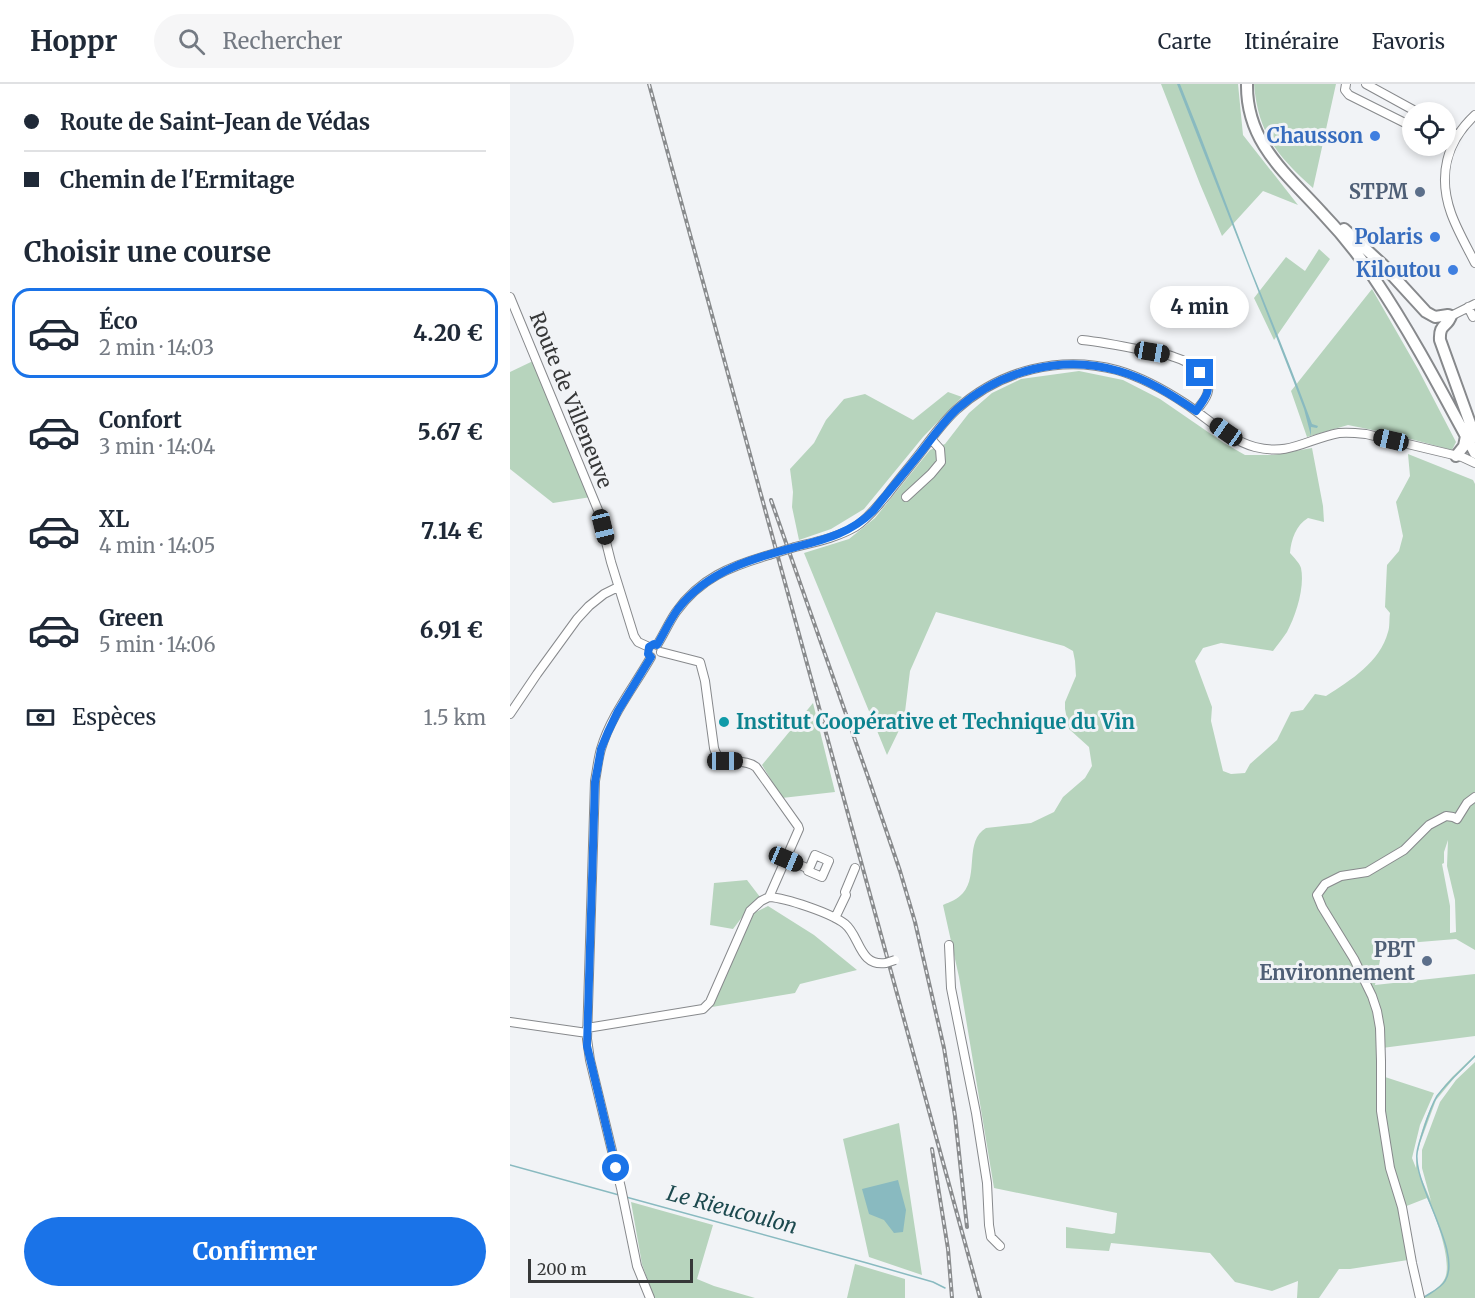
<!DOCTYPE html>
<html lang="fr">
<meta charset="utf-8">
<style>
:root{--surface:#fff;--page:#f6f6f7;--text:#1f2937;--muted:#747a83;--line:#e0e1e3;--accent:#1a73e8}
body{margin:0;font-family:Merriweather,serif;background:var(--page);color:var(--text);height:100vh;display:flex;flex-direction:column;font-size:22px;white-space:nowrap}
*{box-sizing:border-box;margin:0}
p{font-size:20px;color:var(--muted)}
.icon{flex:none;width:33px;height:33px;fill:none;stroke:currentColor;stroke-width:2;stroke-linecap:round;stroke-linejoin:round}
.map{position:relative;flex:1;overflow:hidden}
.side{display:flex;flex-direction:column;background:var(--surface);width:510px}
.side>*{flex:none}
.hud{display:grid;align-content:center;height:132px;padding:0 24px;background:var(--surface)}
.buttons{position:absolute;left:892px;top:18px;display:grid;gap:12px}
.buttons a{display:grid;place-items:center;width:54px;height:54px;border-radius:50%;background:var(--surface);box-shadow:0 3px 9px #0003;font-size:30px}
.scale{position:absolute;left:18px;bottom:15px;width:165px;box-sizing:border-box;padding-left:6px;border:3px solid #363738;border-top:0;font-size:16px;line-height:21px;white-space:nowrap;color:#363738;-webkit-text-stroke:4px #f1f3f6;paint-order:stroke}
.end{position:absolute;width:27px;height:27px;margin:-14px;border:8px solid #1a73e8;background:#fff;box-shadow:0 0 0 3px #fff}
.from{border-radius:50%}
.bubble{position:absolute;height:42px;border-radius:21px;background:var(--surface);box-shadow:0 3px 9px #0003;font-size:20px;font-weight:800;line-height:42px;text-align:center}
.car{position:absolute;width:18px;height:36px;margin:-18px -9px;border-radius:8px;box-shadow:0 0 4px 2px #0007;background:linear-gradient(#222 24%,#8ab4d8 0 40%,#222 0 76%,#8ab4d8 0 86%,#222 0)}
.hud b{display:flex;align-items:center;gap:21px;height:57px;font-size:22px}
.hud b+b{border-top:2px solid var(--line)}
.hud i{width:15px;height:15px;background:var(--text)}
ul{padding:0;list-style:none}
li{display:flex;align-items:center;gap:18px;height:90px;margin:0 12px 9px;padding:0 12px;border:3px solid transparent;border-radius:18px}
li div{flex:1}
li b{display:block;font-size:22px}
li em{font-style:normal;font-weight:800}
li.current{border-color:var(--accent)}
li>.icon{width:54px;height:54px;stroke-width:1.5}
h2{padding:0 24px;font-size:27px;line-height:72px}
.pay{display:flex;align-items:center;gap:15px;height:66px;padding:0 24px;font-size:22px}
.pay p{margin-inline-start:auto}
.primary-button{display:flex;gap:12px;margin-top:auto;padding:12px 24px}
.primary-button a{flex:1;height:69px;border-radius:36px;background:var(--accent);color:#fff;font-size:24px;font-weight:800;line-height:69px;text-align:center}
header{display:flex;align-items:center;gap:36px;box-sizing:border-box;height:84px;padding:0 30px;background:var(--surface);border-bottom:2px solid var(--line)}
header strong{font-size:28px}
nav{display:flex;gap:33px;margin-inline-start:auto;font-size:21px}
.search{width:420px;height:54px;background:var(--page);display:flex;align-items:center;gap:15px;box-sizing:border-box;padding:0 21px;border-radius:33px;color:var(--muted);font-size:22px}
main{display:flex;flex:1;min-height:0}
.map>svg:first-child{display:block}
.green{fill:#b7d4bd;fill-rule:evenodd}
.water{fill:#89bac0}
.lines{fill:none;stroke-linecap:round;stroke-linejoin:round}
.stream{stroke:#89bac0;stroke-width:1.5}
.minor-casing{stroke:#87898c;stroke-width:10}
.major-casing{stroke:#87898c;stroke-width:14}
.minor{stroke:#fff;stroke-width:8}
.major{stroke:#fff;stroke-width:10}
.rail-casing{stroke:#898b8d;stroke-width:4}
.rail{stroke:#f1f3f6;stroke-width:1.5;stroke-dasharray:4.5;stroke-linecap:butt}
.minor-bridge-casing{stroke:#87898c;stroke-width:10;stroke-linecap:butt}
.minor-bridge{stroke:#fff;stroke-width:8}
.route{stroke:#1a73e8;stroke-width:8}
.shop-dot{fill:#3f7fe0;stroke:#f1f3f6;stroke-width:2}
.service-dot{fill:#5c6f8a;stroke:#f1f3f6;stroke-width:2}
.culture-dot{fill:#0f9aa8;stroke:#f1f3f6;stroke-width:2}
.labels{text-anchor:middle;stroke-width:6;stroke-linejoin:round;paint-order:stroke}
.shop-label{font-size:20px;font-weight:bold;fill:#366cbe;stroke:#f1f3f6;text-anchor:end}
.service-label{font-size:20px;font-weight:bold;fill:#4e5e75;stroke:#f1f3f6;text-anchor:end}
.street-label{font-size:20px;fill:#363738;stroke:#f1f3f6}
.culture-label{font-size:20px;font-weight:bold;fill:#0d838f;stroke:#f1f3f6;text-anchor:start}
.water-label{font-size:21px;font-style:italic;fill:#1c494e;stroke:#f1f3f6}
</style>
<header>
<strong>Hoppr</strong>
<div class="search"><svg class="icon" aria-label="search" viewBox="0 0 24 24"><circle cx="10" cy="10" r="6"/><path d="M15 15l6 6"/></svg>Rechercher</div>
<nav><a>Carte</a><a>Itinéraire</a><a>Favoris</a></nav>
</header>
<main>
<section class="side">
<div class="hud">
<b><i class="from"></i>Route de Saint-Jean de Védas</b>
<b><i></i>Chemin de l'Ermitage</b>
</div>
<h2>Choisir une course</h2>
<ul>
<li class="current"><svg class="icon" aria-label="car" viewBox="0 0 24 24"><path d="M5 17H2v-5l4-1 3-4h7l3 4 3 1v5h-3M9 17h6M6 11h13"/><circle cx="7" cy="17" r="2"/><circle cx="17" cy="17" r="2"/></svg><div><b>Éco</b><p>2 min · 14:03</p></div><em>4.20 €</em></li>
<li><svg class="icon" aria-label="car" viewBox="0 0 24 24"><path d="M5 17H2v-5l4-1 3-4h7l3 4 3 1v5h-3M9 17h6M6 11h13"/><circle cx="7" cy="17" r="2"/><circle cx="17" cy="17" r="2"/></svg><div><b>Confort</b><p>3 min · 14:04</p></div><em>5.67 €</em></li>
<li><svg class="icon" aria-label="car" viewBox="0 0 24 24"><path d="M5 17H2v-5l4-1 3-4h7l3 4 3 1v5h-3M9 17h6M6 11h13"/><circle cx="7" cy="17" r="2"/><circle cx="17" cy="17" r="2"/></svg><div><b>XL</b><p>4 min · 14:05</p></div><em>7.14 €</em></li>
<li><svg class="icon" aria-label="car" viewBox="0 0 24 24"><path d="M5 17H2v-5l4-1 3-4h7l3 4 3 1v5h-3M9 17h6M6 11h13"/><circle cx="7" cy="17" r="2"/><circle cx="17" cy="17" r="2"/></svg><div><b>Green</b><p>5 min · 14:06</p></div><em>6.91 €</em></li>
</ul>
<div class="pay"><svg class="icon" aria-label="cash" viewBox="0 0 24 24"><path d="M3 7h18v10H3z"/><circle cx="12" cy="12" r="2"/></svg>Espèces<p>1.5 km</p></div>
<div class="primary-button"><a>Confirmer</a></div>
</section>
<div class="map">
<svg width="965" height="1214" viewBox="0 0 965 1214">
<rect width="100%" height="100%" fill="#f1f3f6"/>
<path class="green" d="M651 0H728L733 51 788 121 753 107 712 152 690 100Z
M744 0H826L803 104C767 72 748 49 744 0Z
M809 165 820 175 764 256 744 214 776 173 795 187Z
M862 205 908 285 946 358 942 366 882 350 838 341 797 353 781 307Z
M23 277 81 413 43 419 0 385V288Z
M569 287 613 296 650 315 714 359 735 371H763L802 364 813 422 814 438 798 434C786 441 781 456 780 469 784 474 789 478 791 484 795 503 786 531 777 548 773 554 768 560 763 567L711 559 693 564 685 577 702 623 701 637 713 687 721 690 735 689 740 680 767 656 781 628 793 626 805 610 816 612C841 596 870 578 878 548 880 543 879 535 880 529L875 523 877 481 889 467 893 452 886 418 900 392 898 370 963 396 965 400V866L946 855 873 861 865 901 965 890V952L872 964 875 993 924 1009 910 1041 902 1074 906 1084C907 1055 917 1024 935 1001 944 990 955 981 965 971V973L945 993 926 1016 910 1059 907 1072 909 1089 921 1117 912 1084V1066L930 1018 946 996 965 978V1214H912C919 1209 930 1204 934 1196 944 1180 925 1130 917 1114L894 1123 900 1168 898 1176 840 1185H829L809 1214H787L788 1197 762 1207 725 1198 700 1169 601 1159 599 1167 556 1164V1143L602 1150 605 1149 607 1129 484 1104 449 893 433 821C440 818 448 815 453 809 469 791 454 757 476 744L521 739 544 728 553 713 575 694 582 682 579 663 559 645 555 625V618L566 592 565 577 563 567 554 562 426 528 400 587 394 636 377 671 294 469 339 455 365 434 420 366 435 360 459 329 482 309 511 295ZM938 756 937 782 945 816 946 848 940 849V822L932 780 934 779V768Z
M438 308 452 313 413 353 354 425 321 445 289 456 282 423 283 408 280 385 304 359 316 336 334 315 355 310 403 336Z
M303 619 325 708 272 714 252 681Z
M237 796 250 813C238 823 233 833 223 845L200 841 204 799Z
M258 822 304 851 347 886 290 900 285 909 202 923 244 829Z
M389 1039 412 1191 359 1173 333 1055Z
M121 1118 203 1141 187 1195 204 1202 245 1214H144L132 1180Z
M345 1180 395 1195V1214H337Z"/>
<path class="water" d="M667 0H670C695 61 717 123 741 185 762 237 783 288 802 340L808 342 807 344 801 343V352L794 325 783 296Z
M388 1096 396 1126 393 1148 384 1149 374 1136 359 1130 352 1105Z"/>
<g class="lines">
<path class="stream" d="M0 1081 109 1111
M116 1113 357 1179 423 1198 435 1204
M913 1214C920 1209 931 1204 935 1197 953 1169 903 1101 907 1069 908 1061 911 1054 913 1047 917 1035 921 1022 927 1012 938 997 952 986 965 972"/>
<defs>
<path id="minor" d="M836 0 835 6 839 11 903 43
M856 0 907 28
M965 31C936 58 928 92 941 129 947 146 957 163 965 179
M936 45 947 51
M0 213 88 426 101 478 124 552 128 558 139 563
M958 223 963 233 965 232
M941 232 965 220
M572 256C592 258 612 262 632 266 642 268 654 269 664 273 677 277 701 290 698 307 697 315 690 321 686 327
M396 413 421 390 431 378 430 365 421 355
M285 463C305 458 326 454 345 443 358 435 367 422 377 411 389 395 402 380 414 364 424 351 434 337 446 326 490 286 550 271 607 286 631 293 655 306 676 320 697 334 721 357 745 363 780 372 797 355 829 349 838 348 847 349 856 350L952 373 965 379
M147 561C154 550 159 538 166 528 190 494 221 482 259 471
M0 630 27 590 67 535 79 522 94 510 108 503
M276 775 299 785 305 771 319 777 312 793 298 787 299 785
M259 813C276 814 321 829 335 840 350 852 349 883 376 879
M325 834 336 811 335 808 345 784
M439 861 441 904 466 1029 477 1099 479 1141 481 1153 490 1162
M0 938 77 949
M77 944 193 925 200 918 240 827 251 817 259 813 289 745 288 742 246 683C232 672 209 685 204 664L195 597 190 578 151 568
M140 1214 127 1182 111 1104 80 976 77 955 85 697C87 687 88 675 91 665 101 631 124 603 141 573
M910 1214 902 1179 892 1123 880 1084 871 1027V977L870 944 867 927 862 912 844 875 812 823 807 811 815 800 831 792 857 788 894 766 919 741 936 732 943 733 947 735 957 719 965 713"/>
<path id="major" d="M737 0C736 59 777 90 813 130 832 150 849 171 864 194 902 250 933 310 965 369
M834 145 873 181 916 228 925 233 938 231 941 232
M941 232C937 244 929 239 930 256L965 353
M946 372 954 362 956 352"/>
</defs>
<use href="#minor" class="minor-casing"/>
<use href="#major" class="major-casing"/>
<use href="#minor" class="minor"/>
<use href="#major" class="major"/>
<defs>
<path id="rail" d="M139 0 470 1214
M261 416 358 693 390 787 405 838 434 964 445 1032 457 1143
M422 1065 438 1165 442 1214"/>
</defs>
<use href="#rail" class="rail-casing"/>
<use href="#rail" class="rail"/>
<defs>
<path id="minor-bridge" d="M259 471 285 463
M376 879 385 876"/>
</defs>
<use href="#minor-bridge" class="minor-bridge-casing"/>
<use href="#minor-bridge" class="minor-bridge"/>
</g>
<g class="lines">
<path class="route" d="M106 1084 77 962 85 698 91 665 98 648 108 627 141 573 138 570 139 563 144 560 147 561C154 549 160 536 168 525 198 486 244 474 289 462 317 455 342 448 363 427 379 407 396 387 412 367 423 353 434 337 447 325 491 286 553 270 609 287 637 295 662 311 686 327 697 311 704 306 690 289"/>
</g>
<g class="shop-dot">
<circle cx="865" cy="52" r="6"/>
<circle cx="925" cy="153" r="6"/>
<circle cx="943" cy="186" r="6"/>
</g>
<g class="service-dot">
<circle cx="910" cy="108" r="6"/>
<circle cx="917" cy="877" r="6"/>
</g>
<circle class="culture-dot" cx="214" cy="638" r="6"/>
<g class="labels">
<g class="shop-label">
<text x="853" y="59">Chausson</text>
<text x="913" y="160">Polaris</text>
<text x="931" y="193">Kiloutou</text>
</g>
<g class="service-label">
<text x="898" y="115">STPM</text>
<text x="905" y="873">PBT<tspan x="905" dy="23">Environnement</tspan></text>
</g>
<g class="street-label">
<text transform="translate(61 316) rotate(68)" y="7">Route de Villeneuve</text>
</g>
<g class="culture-label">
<text x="226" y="645">Institut Coopérative et Technique du Vin</text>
</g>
<g class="water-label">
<text transform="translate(222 1126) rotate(15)" y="7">Le Rieucoulon</text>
</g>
</g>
</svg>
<div class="buttons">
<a><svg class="icon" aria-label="locate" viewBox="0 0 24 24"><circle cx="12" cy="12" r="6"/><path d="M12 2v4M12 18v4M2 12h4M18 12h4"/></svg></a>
</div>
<div class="scale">200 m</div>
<i class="end from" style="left:106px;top:1084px"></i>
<i class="end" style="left:690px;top:289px"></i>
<div class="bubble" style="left:640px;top:202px;width:99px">4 min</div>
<i class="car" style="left:642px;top:268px;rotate:100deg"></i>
<i class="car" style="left:716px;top:348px;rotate:305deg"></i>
<i class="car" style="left:881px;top:356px;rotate:283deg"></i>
<i class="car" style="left:93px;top:443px;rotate:166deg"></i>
<i class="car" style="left:215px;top:677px;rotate:90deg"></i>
<i class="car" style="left:276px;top:775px;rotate:113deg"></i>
</div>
</main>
